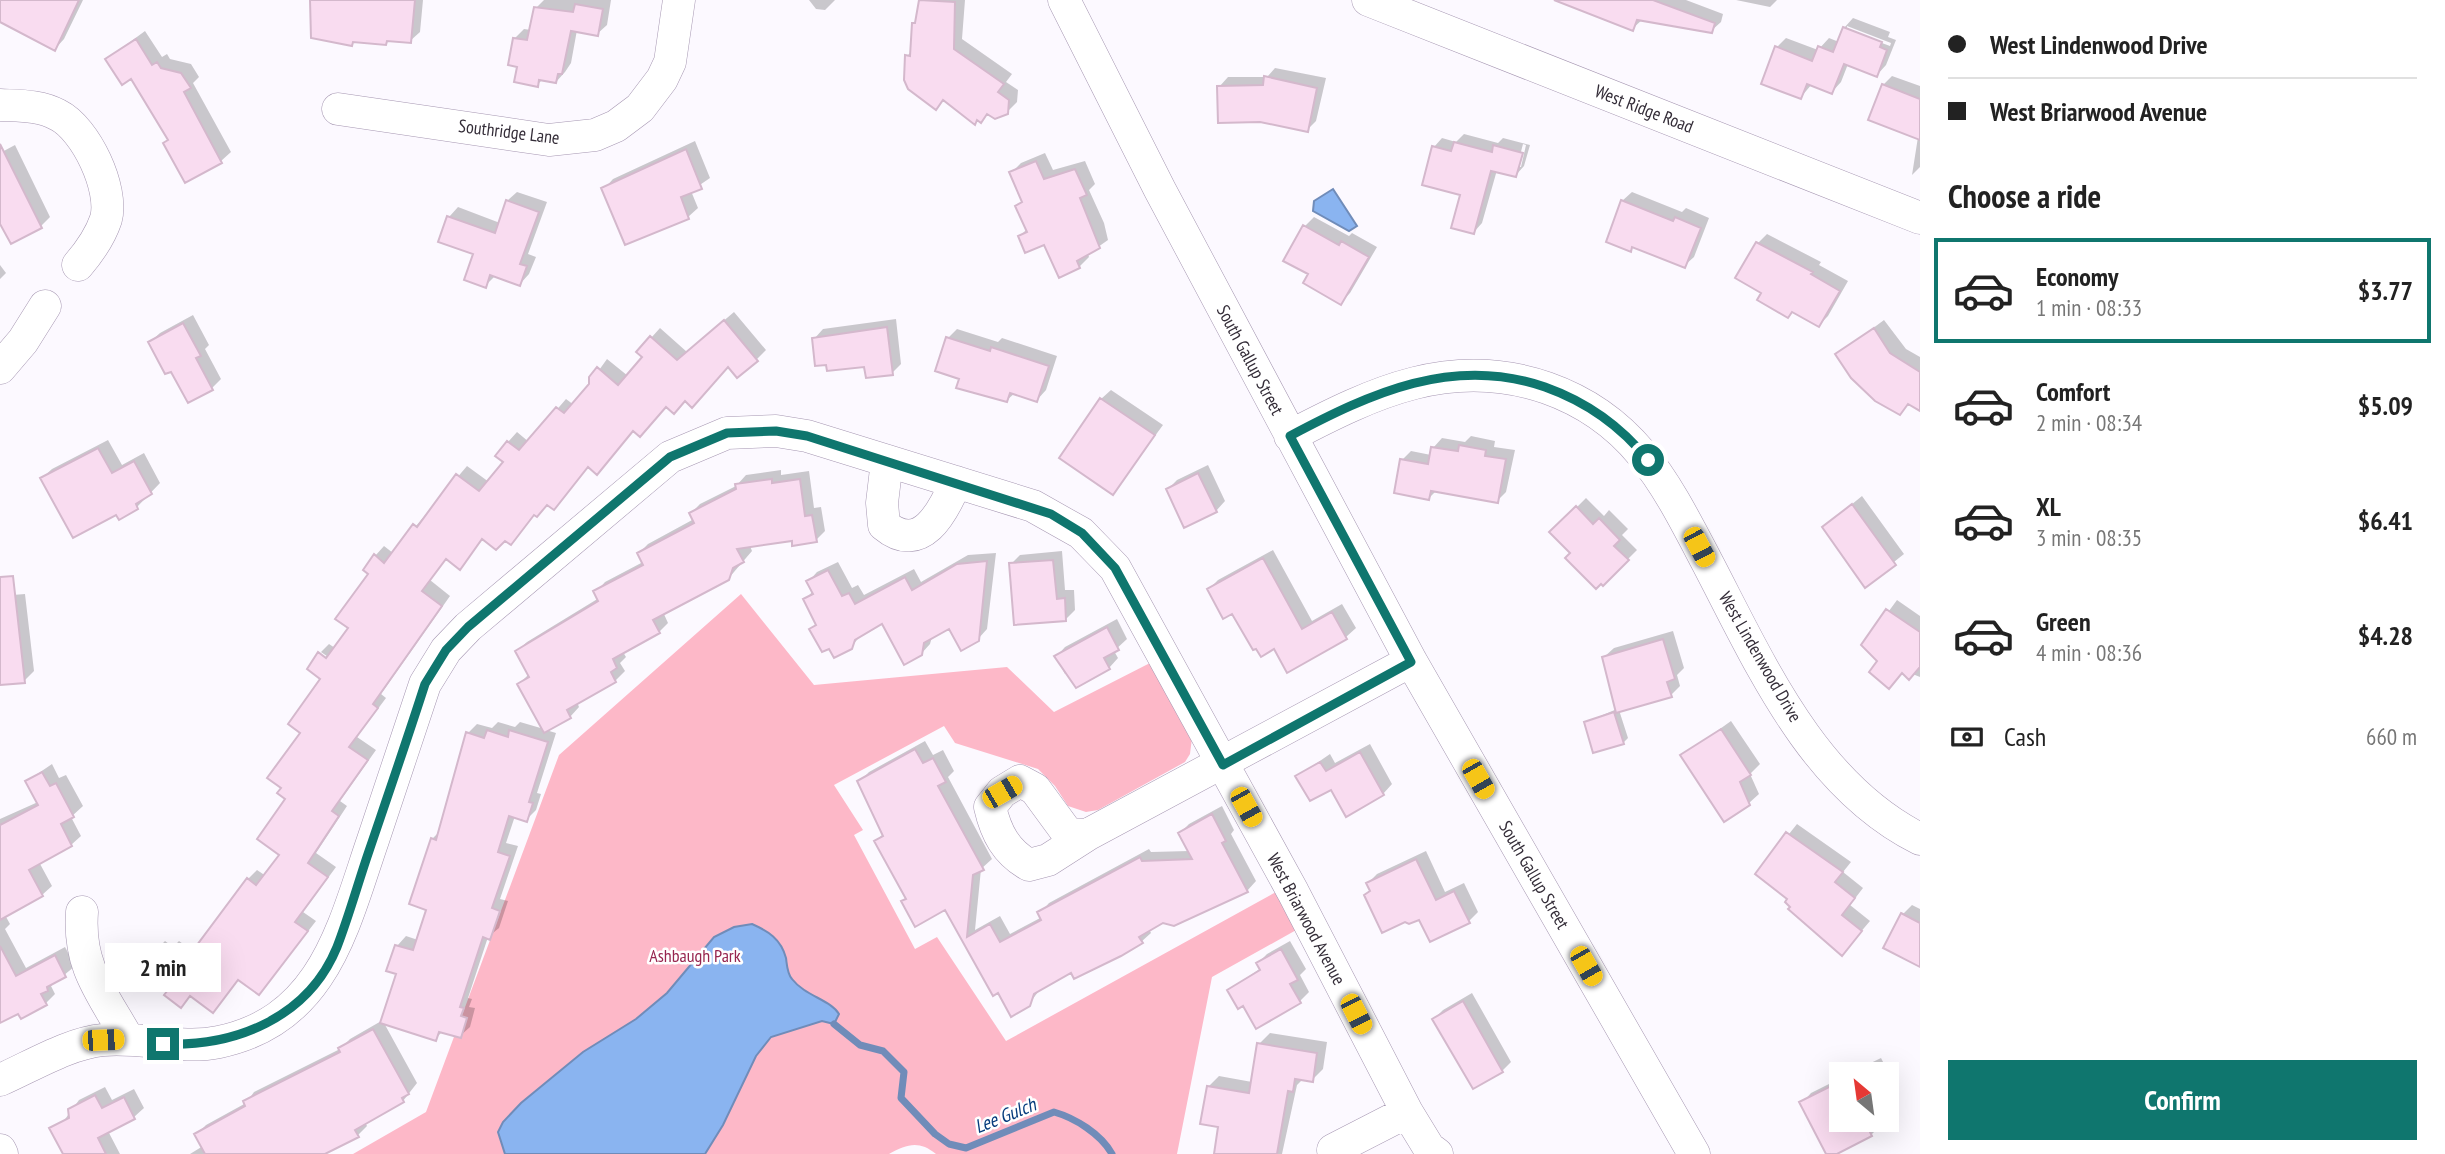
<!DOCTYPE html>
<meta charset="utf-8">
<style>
:root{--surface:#fff;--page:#f2f2f2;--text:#222;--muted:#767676;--line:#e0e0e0;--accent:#0f766e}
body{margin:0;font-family:"PT Sans Narrow",sans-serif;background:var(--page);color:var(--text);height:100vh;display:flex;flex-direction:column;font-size:26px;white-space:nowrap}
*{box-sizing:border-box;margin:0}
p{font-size:23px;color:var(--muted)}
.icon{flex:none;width:38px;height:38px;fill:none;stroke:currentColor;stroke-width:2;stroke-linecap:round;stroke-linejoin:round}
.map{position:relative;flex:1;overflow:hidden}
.panel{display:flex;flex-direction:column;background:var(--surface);width:525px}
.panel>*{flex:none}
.top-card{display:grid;align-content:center;height:154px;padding:0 28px;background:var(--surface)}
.needle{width:46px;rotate:331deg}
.controls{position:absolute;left:1829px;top:1062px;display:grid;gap:14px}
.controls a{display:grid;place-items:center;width:70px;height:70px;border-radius:0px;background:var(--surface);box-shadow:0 7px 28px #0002;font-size:35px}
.end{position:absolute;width:32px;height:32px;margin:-16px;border:9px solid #0f766e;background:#fff;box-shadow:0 0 0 4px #fff}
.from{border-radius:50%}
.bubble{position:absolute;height:49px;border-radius:0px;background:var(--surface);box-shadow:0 7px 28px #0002;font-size:23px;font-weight:800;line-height:49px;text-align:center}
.car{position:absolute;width:21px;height:42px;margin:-21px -10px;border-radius:9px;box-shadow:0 0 5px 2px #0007;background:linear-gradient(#f5c518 24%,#345 0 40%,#f5c518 0 76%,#345 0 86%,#f5c518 0)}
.top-card b{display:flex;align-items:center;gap:24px;height:66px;font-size:26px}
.top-card b+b{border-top:2px solid var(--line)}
.top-card i{width:18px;height:18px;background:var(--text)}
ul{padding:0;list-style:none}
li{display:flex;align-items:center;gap:21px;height:105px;margin:0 14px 10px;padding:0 14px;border:4px solid transparent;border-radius:0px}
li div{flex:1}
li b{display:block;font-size:26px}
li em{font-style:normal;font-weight:800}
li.on{border-color:var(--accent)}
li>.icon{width:63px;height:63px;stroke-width:1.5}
h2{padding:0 28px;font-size:32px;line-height:84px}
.pay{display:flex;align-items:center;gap:18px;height:77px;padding:0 28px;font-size:26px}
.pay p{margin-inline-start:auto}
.action{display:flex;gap:14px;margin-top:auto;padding:14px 28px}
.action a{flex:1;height:80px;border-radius:0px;background:var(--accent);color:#fff;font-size:28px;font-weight:800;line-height:80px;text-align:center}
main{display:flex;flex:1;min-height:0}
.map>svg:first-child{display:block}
.green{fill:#fdb8c8}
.water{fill:#8ab4f0;stroke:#708cb9;stroke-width:2}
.shadow{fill:#0003;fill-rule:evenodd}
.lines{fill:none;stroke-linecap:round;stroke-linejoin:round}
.stream{stroke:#708cb9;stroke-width:7}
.building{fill:#f9dcf0;stroke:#d4b8cc;stroke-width:2}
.minor-casing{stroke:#a697b2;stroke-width:33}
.minor{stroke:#fff;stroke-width:32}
.route{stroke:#0f766e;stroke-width:9}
.labels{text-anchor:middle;stroke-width:5;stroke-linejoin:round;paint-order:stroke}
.street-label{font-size:18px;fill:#342d38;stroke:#fff}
.park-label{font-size:18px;fill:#97254f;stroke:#fff}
.water-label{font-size:19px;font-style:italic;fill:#063b7c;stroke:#fff}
</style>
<main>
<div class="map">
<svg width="1920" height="1154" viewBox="0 0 1920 1154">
<rect width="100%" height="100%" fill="#fcf9ff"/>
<path class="green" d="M741 594 814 685 1007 667 1054 712 1150 663 1192 738 1190 754 1185 762 1098 810 1086 812 1068 806 1055 786 1038 769 955 743 944 726 834 785 863 830 854 835 915 949 937 937 1006 1041 1276 892 1298 929 1212 977 1177 1154H936C919 1140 907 1144 889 1154H353L426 1112 559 755Z"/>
<path class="water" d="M1333 189 1357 226 1349 231 1313 211 1314 201Z
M752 924C768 931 781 939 786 958 787 965 787 973 792 979 805 996 831 1000 839 1014L834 1024 822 1021 771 1037 756 1056 723 1125 705 1154H505L498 1132 503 1122 521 1103 583 1052 636 1019 667 993 714 937 734 927Z"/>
<path class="shadow" d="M0 0H83L64 39 55 49 0 21Z
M313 0H423L420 32 410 41H355L351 44Z
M544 0H611L607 25 597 34 577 30 571 63 565 72 556 82 543 79 537 85 519 66 515 38 524 29 531 30 536 8Z
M809 0H835L825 10 816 9Z
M924 0H965L962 39 1012 74 1006 82 1018 90 1017 102 1007 112 989 113 981 121 944 99 936 108 907 56 912 51 914 24Z
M1557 0H1686L1723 14 1721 22 1711 31 1642 20 1632 29Z
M1736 0H1777L1770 7Z
M1853 18 1890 32 1888 37 1896 40 1886 65 1877 75 1848 64 1841 82 1832 92 1812 84 1801 97 1777 47 1786 38 1818 50 1829 38 1839 42 1844 28ZM1847 26 1891 43 1890 46 1847 30Z
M145 31 162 57 167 54 170 59 191 64 199 77 193 83 231 152 221 161 186 180 169 139 131 77 107 59Z
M1275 68 1326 78 1316 121 1307 130 1219 87 1228 77H1267Z
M1892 76 1920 86V167L1912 175 1918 137 1883 85Z
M1464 134 1498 143 1503 138 1530 145 1524 166 1516 175 1497 170 1482 223 1474 232 1462 193 1434 147 1442 138 1456 142ZM1523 144 1526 145 1521 167H1517Z
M695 141 710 178 691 191 698 208 688 217 626 243 604 189 613 179Z
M15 145 50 217 41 226 0 220V153Z
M1045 153 1053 170 1085 161 1095 184 1089 190 1104 223 1108 240 1088 254 1089 257 1079 267 1059 276 1045 242 1020 236 1027 229 1017 206 1023 200 1011 173 1021 163Z
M517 192 547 202 528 254 536 257 529 274 520 284 494 277 485 286 475 253 449 217 458 207 500 223 507 201Z
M1632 192 1682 212 1686 208 1709 218 1694 257 1684 266 1634 246 1630 250 1622 201Z
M1314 217 1349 236 1352 233 1377 247 1350 293 1341 302 1310 274 1286 260 1305 226Z
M1767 234 1821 262 1819 265 1848 281 1828 316 1819 325 1764 293 1758 243Z
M0 265 6 273 0 279Z
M734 312 766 350 757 359 737 376 728 365 685 400 667 405 634 429 589 466 563 499 548 503 535 514 511 543 505 539 484 538 459 568 447 558 430 580 450 596 381 694 386 698 357 737 376 750 340 801 347 806 316 853 336 867 303 912 316 921 268 983 239 979 213 1011 191 995 181 1005 171 989 156 950 165 941 173 947 179 941 194 952 248 879 257 870 266 876 282 855 288 799 302 732 334 661 321 652 329 644 335 648 350 628 375 556 384 546 393 553 467 466 489 482 505 462 497 455 508 442 517 432 529 442 566 399 574 405 607 359 628 376 645 356 651 338 660 328 687 352Z
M193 315 209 345 205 349 221 379 212 388 189 401 172 370 150 342 160 333Z
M896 319 901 364 892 373 866 365 814 339 823 329Z
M1884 320 1906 349 1920 357V409L1910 403 1900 413 1837 355Z
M957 329 998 342 1002 338 1057 356 1046 390 1037 400 1015 393 1007 400 962 378 948 338Z
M1111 390 1163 425 1113 493 1101 399Z
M1471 436 1495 441 1494 447 1515 450 1506 492 1497 501 1436 491 1429 498 1402 460 1411 451 1431 455 1433 448 1442 438 1465 442Z
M108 440 122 465 144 453 160 483 137 507 116 512 42 478 52 469Z
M1208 465 1225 501 1216 511 1168 489 1177 480Z
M781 470V475L809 471 814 508 821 507 825 531 816 540 793 539 750 546 752 551 728 579 663 612 668 623 659 632 623 652 626 657 620 663 625 671 615 681 577 702 579 707 570 717 546 730 556 733 537 793 541 794 536 810 526 820 515 816 506 843 518 846 500 899 508 901 499 928 488 937 468 998 472 999 469 1007 475 1008 470 1027 460 1036 443 1031 435 1039 384 1023 417 1083 403 1101 365 1122 367 1126 358 1135 311 1154H190L203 1146 197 1134 206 1125 246 1103 254 1092 340 1049 350 1039 383 1020 398 973 397 946 406 936 418 940 429 909 432 839 441 830 468 733 477 724 492 728 498 722 515 727 520 722 544 729 519 684 528 675 517 651 527 642 599 598 596 592 605 582 643 562 639 553 648 544 694 519 691 513 700 504 736 486 746 475Z
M1862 496 1904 554 1865 585 1824 527Z
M1586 498 1604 516 1609 510 1628 529 1622 535 1637 550 1603 584 1552 532Z
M1273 550 1312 621 1342 604 1356 628 1346 637 1288 670 1275 647 1209 589 1218 580Z
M1062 551 1065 590H1074L1075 610 1066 619 1011 564 1020 555Z
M996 553 987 629 978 639 949 627 932 637 930 644 921 654 883 622 862 634 851 647 830 646 811 629 817 623 805 600 813 591 808 582 817 572 838 562 852 588 858 585 864 595 914 569 921 582 968 555Z
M25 594 34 671 24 681 0 684V596Z
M1897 600 1920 616V677L1880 661 1864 645Z
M1117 619 1127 639 1114 651 1118 658 1109 668 1065 674 1056 657 1065 647Z
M1673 631 1684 668 1677 675 1680 686 1671 695 1619 710 1628 738 1623 743 1586 722 1617 709 1604 657 1614 648Z
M1731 721 1760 764 1750 774 1759 794 1749 803 1682 756Z
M925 741 933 755 943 750 954 771 948 777 992 859 981 869 975 930 1000 916 1010 934 1042 917 1040 913 1049 903 1149 849 1151 852 1189 851 1180 833 1189 824 1222 806 1234 830 1231 834 1256 881 1247 891 1163 921 1149 929 1151 933 1141 942 1071 971 1041 988 1029 1004 1011 1014 946 907 903 902 907 897 876 841 884 833 859 782 869 772Z
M1370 744 1392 784 1383 794 1332 787 1298 776 1330 754 1335 763Z
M52 764 59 778 66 775 83 806 71 817 81 836 71 845 39 862 52 886 42 895 5 915 10 924 5 929 26 968 65 947 75 966 51 986 55 994 46 1003 0 999V819L38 802 27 781Z
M1797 824 1851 862 1843 872 1863 888 1850 905 1870 921 1842 954 1790 899 1757 874Z
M1426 851 1445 892 1464 883 1478 912 1468 922 1420 918 1366 895 1371 889 1368 883 1377 874Z
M1912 905 1920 909V965L1903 914Z
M1290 941 1306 969 1300 975 1309 992 1300 1001 1257 1026 1244 1004 1229 990 1261 968 1258 963 1267 954Z
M1472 993 1511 1062 1502 1071 1434 1019 1443 1010Z
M1270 1033 1327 1042 1323 1069 1312 1080 1303 1079 1297 1085 1282 1154H1216L1220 1125 1208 1087 1219 1076 1252 1082 1259 1044Z
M1881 1058 1897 1089 1886 1098V1074H1848Z
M1841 1078V1120H1877L1880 1126 1871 1135 1828 1154 1802 1103 1811 1093Z
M105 1087 112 1100 134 1089 144 1108 134 1117 108 1131 120 1154H81L63 1122 79 1100Z"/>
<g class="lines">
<path class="stream" d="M834 1024 860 1045 883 1051 904 1072 901 1098 935 1134 949 1144 966 1148 1054 1112C1075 1118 1101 1134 1112 1154"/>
</g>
<path class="building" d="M0 0H79L55 51 0 22Z
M310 0H415L411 43 387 41 386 45 353 42 352 46 311 38Z
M919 0 955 2 954 49 1004 84 998 92 1009 100 1008 114 995 119 987 114 981 123 977 120 975 125 943 100 936 110 908 89 904 80 905 55 910 56 912 23H915Z
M1554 0H1653L1715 23 1712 33 1637 20 1633 31Z
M575 4 603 9 598 36 571 31 562 74H558L556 83 539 80 538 87 514 82 517 67 508 65 513 38 527 40 534 7 573 12Z
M1843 27 1882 42 1880 47 1887 50 1877 77 1844 64 1832 94 1807 84 1801 99 1761 84 1775 46 1812 61 1818 46 1833 52Z
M136 39 152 65 157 62 161 68 181 73 191 88 184 92 222 163 185 183 163 143 168 140 131 79 122 85 105 59Z
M1264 76 1317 88 1308 132 1260 122 1218 123 1217 86 1263 85Z
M1882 84 1920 99V140L1868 120Z
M1454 142 1492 152 1493 145 1523 153 1516 177 1491 171 1474 234 1451 228 1460 195 1422 185 1432 146 1451 151Z
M0 144 42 228 11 244 0 224Z
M686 149 702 189 681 197 689 219 625 245 601 188Z
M1036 161 1044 179 1075 169 1087 195 1080 198 1100 248 1077 261 1080 268 1059 278 1044 245 1025 253 1018 236 1027 232 1015 206 1022 202 1009 172Z
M506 200 539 212 520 264 527 266 520 286 490 275 486 288 464 280 473 254 438 242 447 216 495 233Z
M1621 200 1673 221 1675 217 1701 228 1685 268 1632 247 1631 252 1606 242Z
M1303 225 1339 245 1341 241 1369 257 1341 305 1303 283 1308 274 1283 261Z
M1756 242 1813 272 1811 274 1840 291 1819 327 1792 312 1788 318 1757 300 1761 293 1735 278Z
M724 320 758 361 737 378 728 367 692 408 685 401 674 414 666 407 640 437 633 431 597 475 588 467 554 510 547 505 537 517 534 515 511 545 505 541 496 550 482 539 460 570 446 559 422 591 442 606 373 704 378 708 349 747 368 760 332 811 339 816 308 863 328 877 295 922 308 931 259 995 238 980 213 1013 190 996 181 1008 164 995 168 990 158 982 160 979 143 966 155 949 164 956 169 949 185 961 247 878 256 885 279 855 257 839 285 799 277 793 281 788 267 778 300 733 288 724 320 679 307 669 318 652 326 658 348 628 335 619 368 574 363 570 374 554 384 563 413 524 417 527 456 474 479 491 503 462 495 456 507 441 519 450 556 407 564 413 589 384V377L597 367 618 385 642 357 636 352 650 336 677 360Z
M183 323 201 356 196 358 213 390 188 403 171 372 165 374 148 342Z
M887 327 893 375 866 378 864 367 827 371 826 365 815 366 812 338Z
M1874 328 1890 353 1920 372V411L1908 404 1900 415 1875 401 1851 378 1835 354Z
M946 337 990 351 991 347 1049 366 1037 402 1010 393 1007 402 956 388 959 379 935 371Z
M1100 398 1155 435 1113 495 1059 458Z
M1459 445 1486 450 1485 456 1506 459 1498 503 1431 491 1429 500 1394 493 1400 459 1428 464 1431 447 1458 451Z
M98 448 112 473 134 461 152 494 136 504 138 509 119 520 116 515 73 538 40 478Z
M1198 473 1217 512 1184 528 1166 489Z
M772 479V483L800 479 805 516 812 515 817 542 792 546V541L737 549 744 562 733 568 729 580 653 620 660 633 613 659 617 668 611 672 616 682 567 710 571 718 544 733 517 684 529 677 515 651 598 601 593 591 643 565 637 553 694 523 689 513 736 489 735 484Z
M1852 504 1896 565 1865 588 1822 527Z
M1576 506 1593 524 1599 518 1620 540 1614 546 1629 560 1603 586 1601 584 1596 589 1565 558 1570 553 1549 532Z
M1263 558 1302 629 1332 612 1347 639 1287 673 1274 649 1261 657 1256 649 1253 650 1232 614 1223 619 1207 589Z
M1053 560 1057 599 1065 598 1066 621 1014 625 1009 563Z
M987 561 979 641 961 651 949 629 924 643 922 655 904 665 882 624 855 640 852 649 834 658 829 649 822 652 809 629 816 625 803 599 813 594 806 581 828 570 842 596 849 593 855 604 905 577 912 590 957 564Z
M13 576 25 683 0 685V577Z
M1886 609 1920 632V667L1909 680 1902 673 1889 689 1869 672 1877 661 1861 645Z
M1107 627 1119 650 1104 658 1110 669 1076 688 1054 656Z
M1663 639 1675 679 1667 682 1672 697 1616 713 1602 657Z
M1614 712 1624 744 1593 753 1584 722Z
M1721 729 1751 775 1740 782 1750 805 1724 822 1680 755Z
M487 730 508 737 509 730 548 742 529 802 533 803 527 822 509 816 498 852 510 856 492 908 500 911 490 940 483 937 460 1007 464 1008 461 1016 467 1018 461 1038 439 1032 436 1041 380 1023 396 974 386 971 395 945 413 950 426 910 409 904 431 838 436 840 466 732 484 738Z
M915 749 923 763 933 758 946 782 938 786 984 870 973 875 967 937 990 924 1000 942 1041 920 1037 912 1140 857 1142 861 1192 859 1178 833 1212 814 1226 841 1222 843 1248 892 1174 926 1163 923 1139 937 1143 943 1121 956 1074 979 1071 973 1034 994 1030 1006 1011 1017 998 993 993 996 945 910 915 927 901 901 906 899 874 841 883 836 857 781Z
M1360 752 1384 795 1346 817 1331 790 1310 801 1295 776 1320 762 1326 771Z
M42 772 50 786 56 783 74 817 61 824 72 846 29 870 43 896 0 920V825L38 805 25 781Z
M1786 832 1843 872 1835 882 1855 898 1842 915 1862 931 1842 956 1788 909 1790 907 1785 902 1787 899 1755 874Z
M1416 859 1436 900 1454 891 1470 923 1430 942 1419 920 1409 924 1405 922 1382 933 1364 895 1370 891 1366 883Z
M1901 913 1920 923V967L1883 948Z
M0 946 16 976 55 955 66 977 47 987 48 991 41 994 47 1005 21 1019 18 1014 0 1023Z
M1281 949 1298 980 1290 984 1301 1003 1256 1029 1243 1006 1238 1009 1227 990 1260 970 1256 963Z
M1463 1001 1503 1072 1473 1089 1432 1019Z
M373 1029 409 1094 402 1098 404 1102 355 1130 359 1137 325 1154H205L194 1134 245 1106 243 1101 340 1052 338 1048Z
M1257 1043 1317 1053 1313 1082 1295 1079 1293 1092 1288 1091 1277 1154H1214L1218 1127 1200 1124 1207 1086 1249 1093Z
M1841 1081V1120H1864L1872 1136 1837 1154H1826L1799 1102Z
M95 1095 102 1108 124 1097 135 1119 98 1138 106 1154H63L49 1128 69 1118 68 1109Z"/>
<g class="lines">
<defs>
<path id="minor" d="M1064 0 1160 190 1411 661 1694 1154
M1368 0 1920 218
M0 105C20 106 40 105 58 115 86 129 114 189 106 219 100 237 90 251 78 265
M338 109 549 140 595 135 616 126 640 108 662 79 670 62 679 0
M0 368 23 341 45 306
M1290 436C1374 392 1452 355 1547 388 1635 419 1666 484 1707 562 1760 663 1812 785 1920 839
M887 461 882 503 884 525C921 556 943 512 956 482
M1087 835 1048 860 1029 865C1006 852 996 833 990 807L1002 792 1020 781 1035 789 1068 834 1087 835 1411 661
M82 912C78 967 102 993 128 1039
M0 1080C32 1066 69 1043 103 1040 142 1036 180 1050 219 1042 324 1020 343 927 373 840 390 788 408 736 425 684L446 650 468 627 670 457 727 433 776 431 807 436 1033 506 1081 533 1115 568 1293 892 1407 1112 1429 1148 1437 1154
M0 1150 2 1154
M1333 1150 1407 1112"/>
</defs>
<use href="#minor" class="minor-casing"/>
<use href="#minor" class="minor"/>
</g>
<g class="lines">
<path class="route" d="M163 1044C235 1047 308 1018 337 947 349 916 358 883 369 851 388 795 407 740 425 684L446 650 468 627 670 457 727 433 776 431 807 436 1051 514 1082 533 1115 568 1223 765 1411 662 1290 436C1371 393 1453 355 1545 387 1587 402 1620 425 1648 460"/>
</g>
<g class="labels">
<g class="street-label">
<text transform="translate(1644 109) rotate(21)" y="6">West Ridge Road</text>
<text transform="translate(509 132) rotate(7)" y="6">Southridge Lane</text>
<text transform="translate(1250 360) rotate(62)" y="6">South Gallup Street</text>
<text transform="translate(1760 657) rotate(60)" y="6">West Lindenwood Drive</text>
<text transform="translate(1534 875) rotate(60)" y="6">South Gallup Street</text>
<text transform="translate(1306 919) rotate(62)" y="6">West Briarwood Avenue</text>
</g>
<g class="park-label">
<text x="695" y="962">Ashbaugh Park</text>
</g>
<g class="water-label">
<text transform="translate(1005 1115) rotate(-22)" y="7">Lee Gulch</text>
</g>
</g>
</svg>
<div class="controls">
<a><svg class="needle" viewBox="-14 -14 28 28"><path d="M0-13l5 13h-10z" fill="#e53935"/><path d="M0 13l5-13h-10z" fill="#767676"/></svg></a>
</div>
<i class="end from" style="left:1648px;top:460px"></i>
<i class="end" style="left:163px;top:1044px"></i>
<div class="bubble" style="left:105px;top:943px;width:116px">2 min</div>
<i class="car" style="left:1699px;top:547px;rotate:152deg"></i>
<i class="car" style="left:1478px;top:779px;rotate:150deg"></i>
<i class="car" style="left:1002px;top:792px;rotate:60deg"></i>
<i class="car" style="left:1246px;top:807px;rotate:151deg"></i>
<i class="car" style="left:1586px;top:966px;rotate:150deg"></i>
<i class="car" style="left:1356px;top:1014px;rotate:153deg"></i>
<i class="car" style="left:103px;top:1040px;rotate:88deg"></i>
</div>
<section class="panel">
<div class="top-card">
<b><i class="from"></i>West Lindenwood Drive</b>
<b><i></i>West Briarwood Avenue</b>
</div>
<h2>Choose a ride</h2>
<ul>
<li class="on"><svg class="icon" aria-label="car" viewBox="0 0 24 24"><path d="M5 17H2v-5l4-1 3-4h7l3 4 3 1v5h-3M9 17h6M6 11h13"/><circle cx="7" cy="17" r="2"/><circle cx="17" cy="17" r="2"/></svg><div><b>Economy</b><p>1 min · 08:33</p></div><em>$3.77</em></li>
<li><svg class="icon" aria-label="car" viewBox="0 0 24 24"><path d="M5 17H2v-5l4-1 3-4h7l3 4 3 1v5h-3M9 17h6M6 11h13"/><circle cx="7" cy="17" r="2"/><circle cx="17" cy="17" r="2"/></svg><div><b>Comfort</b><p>2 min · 08:34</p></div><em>$5.09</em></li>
<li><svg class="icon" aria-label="car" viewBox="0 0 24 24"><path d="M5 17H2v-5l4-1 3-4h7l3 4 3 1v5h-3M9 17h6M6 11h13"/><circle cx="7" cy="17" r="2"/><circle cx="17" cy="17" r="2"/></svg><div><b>XL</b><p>3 min · 08:35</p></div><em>$6.41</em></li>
<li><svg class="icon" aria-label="car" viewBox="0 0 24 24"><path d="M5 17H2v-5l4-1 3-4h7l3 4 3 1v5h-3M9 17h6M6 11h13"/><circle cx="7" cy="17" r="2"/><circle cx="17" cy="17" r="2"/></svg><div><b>Green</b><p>4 min · 08:36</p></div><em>$4.28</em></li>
</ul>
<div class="pay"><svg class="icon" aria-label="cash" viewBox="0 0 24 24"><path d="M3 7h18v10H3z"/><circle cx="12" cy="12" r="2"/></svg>Cash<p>660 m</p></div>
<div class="action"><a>Confirm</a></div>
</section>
</main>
